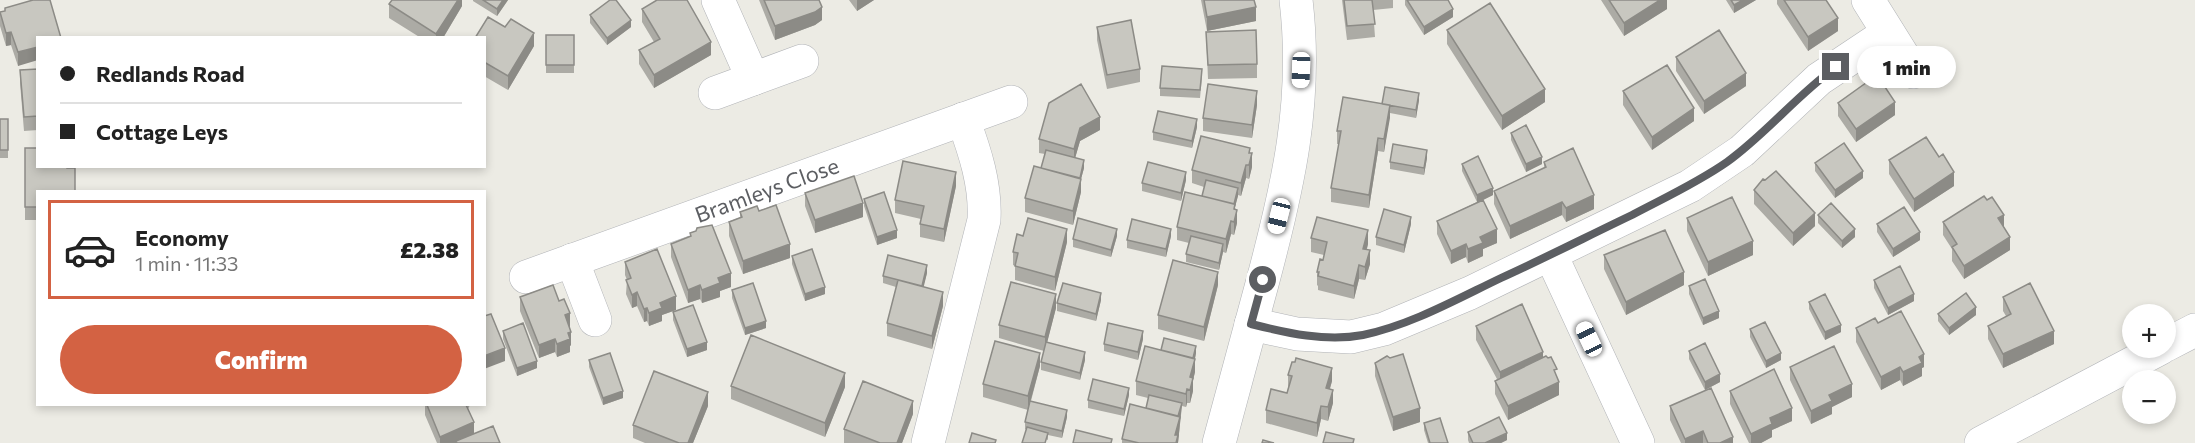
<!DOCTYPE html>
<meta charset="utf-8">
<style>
:root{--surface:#fff;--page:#f2f2f2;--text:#222;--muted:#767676;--line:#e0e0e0;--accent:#d36243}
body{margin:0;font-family:Commissioner,sans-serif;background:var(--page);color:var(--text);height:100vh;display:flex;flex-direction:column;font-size:22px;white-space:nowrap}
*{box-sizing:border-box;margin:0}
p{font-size:20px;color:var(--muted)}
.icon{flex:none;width:33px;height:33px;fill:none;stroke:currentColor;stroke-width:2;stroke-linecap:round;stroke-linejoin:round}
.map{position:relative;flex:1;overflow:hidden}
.sheet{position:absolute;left:36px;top:190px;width:450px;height:216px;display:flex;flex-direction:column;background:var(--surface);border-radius:0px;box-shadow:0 3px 9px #0003}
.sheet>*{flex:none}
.banner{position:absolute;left:36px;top:36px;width:450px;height:132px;border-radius:0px;box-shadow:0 3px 9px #0003;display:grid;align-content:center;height:132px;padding:0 24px;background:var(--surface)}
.buttons{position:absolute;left:2122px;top:304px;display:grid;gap:12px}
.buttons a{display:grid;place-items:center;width:54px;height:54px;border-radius:50%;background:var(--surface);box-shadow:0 3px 9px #0003;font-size:30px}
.end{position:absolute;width:27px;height:27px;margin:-14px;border:8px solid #5c5e62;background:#fff;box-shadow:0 0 0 3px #fff}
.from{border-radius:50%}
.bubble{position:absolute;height:42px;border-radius:21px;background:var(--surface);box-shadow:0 3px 9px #0003;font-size:20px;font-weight:800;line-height:42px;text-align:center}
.car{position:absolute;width:18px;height:36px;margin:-18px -9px;border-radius:8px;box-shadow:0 0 4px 2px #0007;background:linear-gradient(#fff 24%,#345 0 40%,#fff 0 76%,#345 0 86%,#fff 0)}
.banner b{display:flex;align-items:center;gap:21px;height:57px;font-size:22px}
.banner b+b{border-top:2px solid var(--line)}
.banner i{width:15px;height:15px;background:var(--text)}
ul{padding:10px 0 0;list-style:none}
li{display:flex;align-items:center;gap:18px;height:99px;margin:0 12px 9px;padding:0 12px;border:3px solid transparent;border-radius:0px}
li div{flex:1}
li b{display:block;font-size:22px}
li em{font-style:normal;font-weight:800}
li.current{border-color:var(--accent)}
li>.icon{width:54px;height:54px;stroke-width:1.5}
.button{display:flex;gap:12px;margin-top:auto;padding:12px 24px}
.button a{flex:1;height:69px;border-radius:36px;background:var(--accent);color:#fff;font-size:24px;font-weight:800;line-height:69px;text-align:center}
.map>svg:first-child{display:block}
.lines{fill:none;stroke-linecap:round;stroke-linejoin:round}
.street-casing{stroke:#b1b3b7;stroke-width:34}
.secondary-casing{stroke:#b3b5b9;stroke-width:34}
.street{stroke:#fff;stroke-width:33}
.secondary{stroke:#fff;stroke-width:33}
.wall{fill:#acaba5}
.shaded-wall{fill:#8c8b86}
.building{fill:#c8c7c0;stroke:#8c8b86;stroke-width:1.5}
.route{stroke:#5c5e62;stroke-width:8}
.labels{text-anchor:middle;stroke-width:4.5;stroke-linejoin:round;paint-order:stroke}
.street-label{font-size:22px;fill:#5c5e62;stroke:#fff}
</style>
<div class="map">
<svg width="2195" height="443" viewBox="0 0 2195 443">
<rect width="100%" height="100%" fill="#ecebe4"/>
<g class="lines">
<defs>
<g id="street">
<path d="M718 0 753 79"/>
<path d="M1868 0 1913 72"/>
<path d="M715 93 802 61"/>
<path d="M1551 255 1638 443"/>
<path d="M572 260 595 320"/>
<path id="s1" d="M526 277 1011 102"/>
<path d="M1251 324 1297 334 1351 337 1384 329 1470 293 1690 186 1742 151 1819 79 1888 33"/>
<path d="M928 443 984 220C986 185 975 152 963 119"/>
<path d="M1219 443C1233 390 1248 337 1262 284 1288 187 1308 101 1296 0"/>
</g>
<path id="secondary" d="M2166 345 2195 330
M1981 443 2161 348"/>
</defs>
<use href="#street" class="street-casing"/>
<use href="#secondary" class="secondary-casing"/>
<use href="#street" class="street"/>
<use href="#secondary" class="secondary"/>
</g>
<path class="wall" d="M462 0V6L443 38H421L389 18V4Z
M473 0H508L497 16 473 1Z
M759 0H819L822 20 815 25 775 40Z
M849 0H874L857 11Z
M1201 0H1254L1256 21 1207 31Z
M1342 0H1393V8L1373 10 1375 37 1347 40Z
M1405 0H1448L1453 17 1424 35 1405 5Z
M1601 0H1667V9L1624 36Z
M1726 0H1756L1734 13Z
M1777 0H1826L1838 31 1808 51 1777 4Z
M642 9 711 55 654 88 639 64V50L654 42 642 22Z
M0 12 61 38 18 66 11 45 6 46 0 26Z
M590 15 631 27 607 45 590 23Z
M1097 27 1140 69V82L1107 89 1097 40Z
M1447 30 1545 102 1502 130 1447 44Z
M1206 32 1257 64V78L1208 79Z
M546 35H574V73H546Z
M484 38 534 46 508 90 484 76Z
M1676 57 1746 86 1704 114 1676 71Z
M38 69V130L24 131 20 83V70Z
M1202 77 1200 98 1160 96V88Z
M1623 91 1694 121 1652 150 1623 105Z
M1419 100 1416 118 1390 113 1384 152 1378 151 1369 208 1331 202V188L1339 144H1337V131L1382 104Z
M1838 103 1895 115 1856 142 1838 116Z
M1257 105 1252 138 1203 131V118Z
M0 119H8V158H0Z
M1197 127 1192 148 1153 140V132Z
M1100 130 1080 141 1075 158 1084 168 1081 179V192L1073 225 1025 212V198L1041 168 1045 154 1039 153V139Z
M1511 133 1542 164 1526 172 1511 140Z
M25 148 38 192V220H25Z
M1250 153 1252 167 1249 179 1246 178 1241 196 1238 195 1235 207 1237 223 1234 235 1231 234 1226 253 1223 252 1219 270 1186 262V254L1189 243 1177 240V227L1202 196 1204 187 1192 183V170Z
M1427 158 1424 175 1390 169V162Z
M1889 160 1954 186 1914 212 1889 174Z
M1544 162 1594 209 1566 222 1562 215 1510 239 1494 204V191L1544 168Z
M1815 163 1863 178 1835 198 1815 171Z
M1462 164 1493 195 1483 200 1497 243 1483 249V256L1468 263 1466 257 1451 264 1437 234V221L1477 202 1462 171Z
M1186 180 1181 201 1142 191V183Z
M1765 180 1815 226 1793 246 1754 204V190Z
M956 186 944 242 920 237V224L921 219 895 213V200Z
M805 193 863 217 815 233 805 206Z
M864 199 897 238 877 245 864 206Z
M759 211 790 258 743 274 729 236V222L740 218V212Z
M1818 215 1855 237 1842 248 1818 223Z
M1687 218 1753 255 1708 276 1687 231Z
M1943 222 2004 227 2010 250 1964 279 1952 261V249L1943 235Z
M1411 224 1404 253 1376 245V237Z
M1877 224 1920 240 1893 257 1877 232Z
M690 233 731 287 720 291V297L702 303 700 299 688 303 671 257V244L690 237Z
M1117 236 1111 257 1073 247V239Z
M1171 236 1166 257 1127 248V240Z
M1311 238 1368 244 1367 249 1370 264 1365 280 1359 279 1354 299 1318 290V286L1317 285V272L1323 260 1324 255 1311 252Z
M1067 242 1055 291 1015 280V266L1013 265V252Z
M1604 255 1684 285 1626 315 1604 269Z
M792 256 825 294 805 301 792 264Z
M625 262 676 310 662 315V321L649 326 647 321 644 322 637 306 632 308 626 294 627 280 625 275Z
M927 273 923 287 943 306 932 349 887 336V323L896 287 883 283V276Z
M1874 280 1914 301 1888 315 1874 288Z
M1218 285 1204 341 1158 329V315Z
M1689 286 1719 318 1703 325 1689 294Z
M732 290 766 328 745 335 732 298Z
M520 297 570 327 571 345 570 346V352L557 357 555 352 539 358 520 311Z
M2003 297 2054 344 2003 368 1988 339V326L2006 316 2003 311Z
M1101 300 1096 321 1057 311V303Z
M1809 302 1841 332 1825 340 1809 309Z
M1056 308 1047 342 1085 360 1080 380 1041 370V362L1044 351 999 338V325Z
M673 312 707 350 687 357 673 320Z
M1938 314 1976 315 1949 335 1938 321Z
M1878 323 1924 367 1922 368V376L1903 386 1900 380 1881 390 1856 342V328Z
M1476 326 1543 357 1557 377 1559 395 1508 420 1495 394V381L1497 379 1476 340Z
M1750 329 1781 360 1766 368 1750 337Z
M503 331 537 368 517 376 503 339Z
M1143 339 1138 360 1104 351V344Z
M1161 350 1196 353 1195 359V372L1193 380V391L1190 403H1187L1186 407 1182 406 1178 443H1122V439L1146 408 1148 398 1136 395V381Z
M1689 351 1720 382 1705 390 1689 359Z
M1390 358 1420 422 1393 431 1375 376V363Z
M589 360 623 398 603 405 589 367Z
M1040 366 1031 401 1067 417 1062 438 1048 435V440L1025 429V422L1028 410 983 397V384Z
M1790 367 1852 397 1832 407V414L1811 424 1790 380Z
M1288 375 1332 381 1330 389 1333 403 1328 421 1321 419 1317 437 1266 423V410L1287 393 1288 388Z
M731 386 845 387 825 437 731 399Z
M1730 391 1792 421 1772 430V437L1761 443H1749L1730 404Z
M1129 395 1124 416 1088 408V400Z
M425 405H470L468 409 474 434 500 443H437L425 415Z
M708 406 693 443H645L633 438V425Z
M1670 406 1733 443H1681L1670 420Z
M913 414 902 443H844V429Z
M1424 423 1448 443H1428L1424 430Z
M1468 432 1507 440 1501 443H1469L1468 440Z"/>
<path class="shaded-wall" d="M458 0H462V6L443 38H436V34Z
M503 0H508L497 16V9Z
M857 0H874L857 11Z
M1660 0H1667V9L1624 36V23Z
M1743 0H1756L1734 13V5Z
M822 7V20L815 25 775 40V26Z
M1256 7V21L1207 31V17Z
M1453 9V17L1424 35V27Z
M1838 18V31L1808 51V37Z
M631 20V27L607 45V38Z
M11 32V45L6 46V33Z
M534 33V46L508 90V76Z
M711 42V55L654 88V75Z
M38 47V60L18 66V52Z
M1746 73V86L1704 114V101Z
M1545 89V102L1502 130V116Z
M1257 91V105L1252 138V125Z
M1419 93V100L1416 118V110Z
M1895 102V115L1856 142V129Z
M1390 105V118L1384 152V139Z
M1694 108V121L1652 150V137Z
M1100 117V130L1080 141 1074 162V149L1080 128Z
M1197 119V127L1192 148V141Z
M1378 138V151L1369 208V195Z
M1250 148V160L1252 153V167L1249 179V153Z
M1427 150V158L1424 175V168Z
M1542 157V164L1526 172V164Z
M1084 160V168L1081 179V192L1073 225V211Z
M1246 165V178L1241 196V183Z
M1863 171V178L1835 198V190Z
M956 172V186L944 242V229Z
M1186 172V180L1181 201V193Z
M1954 172V186L1914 212V199Z
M1238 188V196L1235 207V216L1237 210V223L1234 235V206Z
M1493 188V195L1477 203V195Z
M1594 195V209L1566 222V208Z
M1562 202V215L1510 239V226Z
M863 203V217L815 233V220Z
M1815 213V226L1793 246V233Z
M2004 215V228L1998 218Z
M1411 217V224L1404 253V245Z
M1231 221V234L1226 253V239Z
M1067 229V242L1055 291V277Z
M1117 229V236L1111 257V250Z
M1171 229V236L1166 257V249Z
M1497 229V243L1483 249V256L1468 263V249L1480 237Z
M1855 229V237L1842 248V241Z
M897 230V238L877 245V237Z
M1368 230V244L1363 262V249Z
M1920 232V240L1893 257V249Z
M2010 237V250L1964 279V266Z
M1753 241V255L1708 276V262Z
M790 244V258L743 274V261Z
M1223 244V252L1219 270V263Z
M1466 244V257L1451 264V251Z
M1370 250V264L1365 280V267Z
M927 265V273L922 294V286Z
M1359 265V279L1354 299V286Z
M1218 272V285L1204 341V327Z
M1684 272V285L1626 315V302Z
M731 273V287L720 291V297L702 303V290L718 278Z
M700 285V299L688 303V290Z
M825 287V294L805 301V294Z
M637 292V306L632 308V295Z
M943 292V306L932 349V336Z
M1101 293V300L1096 321V314Z
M1056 294V308L1045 351V337Z
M1914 294V301L1888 315V308Z
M676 296V310L662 315V321L649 326V313L660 303Z
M1976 307V315L1949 335V328Z
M647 308V321L644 322V309Z
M1719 311V318L1703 325V318Z
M570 313V327L565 329V315Z
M766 321V328L745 335V328Z
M1841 325V332L1825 340V332Z
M1143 331V339L1138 360V352Z
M2054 331V344L2003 368V354Z
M571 332V345L570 346V352L557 357V344L568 333Z
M555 339V352L539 358V345Z
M707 342V350L687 357V349Z
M1196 346V353L1192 372V364Z
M505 348V361L484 369V356Z
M1085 352V360L1080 380V373Z
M1543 352V365L1500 386V372Z
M1040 353V366L1028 410V396Z
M1781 353V360L1766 368V361Z
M1924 354V367L1922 368V376L1903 386V372L1919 357Z
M1195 359V372L1193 380V391L1190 403V377Z
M537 361V368L517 376V368Z
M1900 367V380L1881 390V377Z
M1332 368V381L1326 401V388Z
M845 373V387L825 437V423Z
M1720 374V382L1705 390V382Z
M1559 382V395L1508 420V406Z
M1852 384V397L1832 407V414L1811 424V411L1829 395Z
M1129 388V395L1124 416V409Z
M1187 389V403L1186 407V394Z
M1333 390V403L1328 421V407Z
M623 391V398L603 405V398Z
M708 392V406L693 443H688Z
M913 401V414L902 443H897Z
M1182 403 1178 443H1175L1177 421Z
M1321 406V419L1317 437V423Z
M1420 408V422L1393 431V417Z
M1792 408V421L1772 430V437L1761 443H1751V434L1770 418Z
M1067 410V417L1062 438V431Z
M474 422V436L456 443H440V437Z
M1703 431V443H1685V439Z
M1507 433V440L1501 443H1485Z
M1733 437V443H1720Z"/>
<path class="building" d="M33 0H50L61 38H38V47L18 52 11 32 6 33 0 12 5 11V8Z
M392 0H458L436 34 389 4Z
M483 0H503L497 9Z
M610 0H616L631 20 607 38 590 15Z
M657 0H687L711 42 654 75 639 50 660 39 642 9Z
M764 0H819L822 7 815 12 775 26Z
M1204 0H1254L1256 7 1207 17Z
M1344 0H1372L1375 24 1347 26Z
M1407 0H1448L1453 9 1424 27Z
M1609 0H1660L1624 23Z
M1731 0H1743L1734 5Z
M1784 0H1826L1838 18 1808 37Z
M1490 3 1545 89 1502 116 1447 30Z
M488 17 505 27 511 19 534 33 508 76 484 62V38H475Z
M1131 20 1140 69 1107 75 1097 27Z
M1256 30 1257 64 1208 65 1206 32Z
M1719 30 1746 73 1704 101 1676 57Z
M546 35H574V65H546Z
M1667 65 1694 108 1652 137 1623 91Z
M1162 66 1202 69 1200 90 1160 88Z
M38 69V116L24 117 20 70Z
M1877 75 1895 102 1856 129 1838 103Z
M1081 84 1100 117 1080 128 1074 149 1039 139 1049 103Z
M1208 84 1257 91 1252 125 1203 118Z
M1385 87 1419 93 1416 110 1382 104Z
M1343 97 1390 105 1384 139 1378 138 1369 195 1331 188 1341 131H1337Z
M1158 111 1197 119 1192 141 1153 132Z
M0 119H8V150H0Z
M1526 125 1542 157 1526 164 1511 133Z
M1201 136 1250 148 1249 153H1252L1249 165H1246L1241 183 1192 170Z
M1926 137 1939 157 1943 154 1954 172 1914 199 1889 160Z
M1844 143 1863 171 1835 190 1815 163Z
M1393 144 1427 150 1424 168 1390 162Z
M25 148H38V166H67V168H75V192H38V207H25Z
M1573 148 1594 195 1566 208 1562 202 1510 226 1494 191 1546 167 1544 162Z
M1046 150 1084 160 1080 178 1041 168Z
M1478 156 1493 188 1477 195 1462 164Z
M903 161 956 172 944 229 920 224 924 206 895 200Z
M1148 162 1186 172 1181 193 1142 183Z
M1034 166 1081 179 1073 211 1025 198Z
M1776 171 1815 213 1793 233 1754 190 1763 179 1765 180Z
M854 176 863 203 815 220 805 193Z
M1206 180 1238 188 1234 204 1202 196Z
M884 192 897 230 877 237 864 199Z
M1185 192 1235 204 1234 209 1237 210 1234 222 1231 221 1226 239 1177 227Z
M1984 196 1987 200 1992 197 2004 215 1998 218 2010 237 1964 266 1952 247 1957 244 1943 222Z
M1732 197 1753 241 1708 262 1687 218Z
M1483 200 1497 229 1480 237 1483 243 1468 249 1466 244 1451 251 1437 221Z
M1831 203 1855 229 1842 241 1818 215Z
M776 205 790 244 743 261 729 222 742 217 740 212 757 206 759 211Z
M1904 207 1920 232 1893 249 1877 224Z
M1384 209 1411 217 1404 245 1376 237Z
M1317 217 1368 230 1363 249 1370 250 1365 267 1359 265 1354 286 1318 276 1319 272H1317L1320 259 1323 260 1327 242 1311 238Z
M1028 218 1067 229 1055 277 1015 266 1018 253 1013 252 1017 234 1023 236Z
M1078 218 1117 229 1111 250 1073 239Z
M1132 219 1171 229 1166 249 1127 240Z
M712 225 731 273 718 278 720 283 702 290 700 285 688 290 671 244 691 236 690 233 696 231 697 228Z
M1665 230 1684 272 1626 302 1604 255Z
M1191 236 1223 244 1219 263 1186 254Z
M657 249 676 296 660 303 662 308 649 313 647 308 644 309 637 292 632 295 626 280 631 278 625 262Z
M812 249 825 287 805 294 792 256Z
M888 255 927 265 922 286 883 276Z
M1173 260 1218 272 1204 327 1158 315Z
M1900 266 1914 294 1888 308 1874 280Z
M1705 279 1719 311 1703 318 1689 286Z
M898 280 943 292 932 336 887 323Z
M1011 282 1056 294 1045 337 999 325Z
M753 283 766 321 745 328 732 290Z
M1063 283 1101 293 1096 314 1057 303Z
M2030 283 2054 331 2003 354 1988 326 2011 314 2003 297Z
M553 285 559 301 564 299 570 313 565 315 571 332 568 333 570 339 557 344 555 339 539 345 520 297Z
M1966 293 1976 307 1949 328 1938 314Z
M1825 294 1841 325 1825 332 1809 302Z
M1522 304 1543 352 1500 372 1476 326Z
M693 305 707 342 687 349 673 312Z
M1901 311 1924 354 1919 357 1922 363 1903 372 1900 367 1881 377 1856 328 1875 318 1878 323Z
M491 314 505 348 484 356V316Z
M1765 322 1781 353 1766 361 1750 329Z
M523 323 537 361 517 368 503 331Z
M1108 323 1143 331 1138 352 1104 344Z
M751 335 845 373 825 423 731 386Z
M1164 338 1196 346 1193 358 1161 350Z
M995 341 1040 353 1028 396 983 384Z
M1046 342 1085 352 1080 373 1041 362Z
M1705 343 1720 374 1705 382 1689 351Z
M1145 346 1195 359 1190 377 1193 378 1190 390 1187 389 1186 394 1136 381Z
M1834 346 1852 384 1829 395 1832 401 1811 411 1790 367Z
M610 353 623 391 603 398 589 360Z
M1403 354 1420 408 1393 417 1375 363 1387 356 1390 358Z
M1546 356 1548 358 1551 357 1557 369 1554 370 1559 382 1508 406 1495 381Z
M1296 358 1332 368 1326 388 1333 390 1328 407 1321 406 1317 423 1266 410 1271 389 1287 393 1292 376 1288 375 1292 362H1295Z
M1774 369 1792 408 1770 418 1772 424 1751 434 1730 391Z
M654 371 708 392 688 443H679L633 425Z
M1093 379 1129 388 1124 409 1088 400Z
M863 381 913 401 897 443H880L844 429Z
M1711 388 1733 437 1720 443H1708L1703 431 1685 439 1670 406Z
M1149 395 1182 403 1178 416 1146 408Z
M1030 401 1067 410 1062 431 1025 422Z
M1130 404 1180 417 1175 435H1178L1176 443H1139L1122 439Z
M427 405H466L474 422 440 437Z
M1499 417 1507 433 1485 443H1473L1468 432Z
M1440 418 1448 443H1430L1424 423Z
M493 426 500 443H457L456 441Z
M1027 427 1048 433 1045 443H1022Z
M1076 430 1112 439 1111 443H1073Z
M1326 432 1354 439 1353 443H1323Z
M972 433 996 440 995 443H969Z
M1263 440 1274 443H1262Z"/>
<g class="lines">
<path class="route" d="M1263 280 1251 324C1287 333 1326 342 1363 335 1411 325 1457 299 1501 278 1545 258 1588 236 1632 215 1664 198 1697 183 1727 162 1766 134 1797 95 1836 67"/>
</g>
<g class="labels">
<g class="street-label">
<text dy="8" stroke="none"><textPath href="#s1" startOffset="256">Bramleys Close</textPath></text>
</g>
</g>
</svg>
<div class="buttons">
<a>+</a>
<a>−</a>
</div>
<i class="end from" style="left:1263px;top:280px"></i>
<i class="end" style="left:1836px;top:67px"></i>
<div class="bubble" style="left:1857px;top:46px;width:99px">1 min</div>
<i class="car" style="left:1301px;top:70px;rotate:182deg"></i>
<i class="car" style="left:1279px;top:216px;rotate:194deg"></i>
<i class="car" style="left:1589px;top:339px;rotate:335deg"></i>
<div class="banner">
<b><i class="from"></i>Redlands Road</b>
<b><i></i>Cottage Leys</b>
</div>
<section class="sheet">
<ul>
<li class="current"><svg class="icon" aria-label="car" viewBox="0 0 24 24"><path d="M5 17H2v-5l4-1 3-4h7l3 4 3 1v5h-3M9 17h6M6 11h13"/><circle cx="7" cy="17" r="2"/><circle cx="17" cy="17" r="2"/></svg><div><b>Economy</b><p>1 min · 11:33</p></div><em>£2.38</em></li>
</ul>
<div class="button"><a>Confirm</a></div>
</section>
</div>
